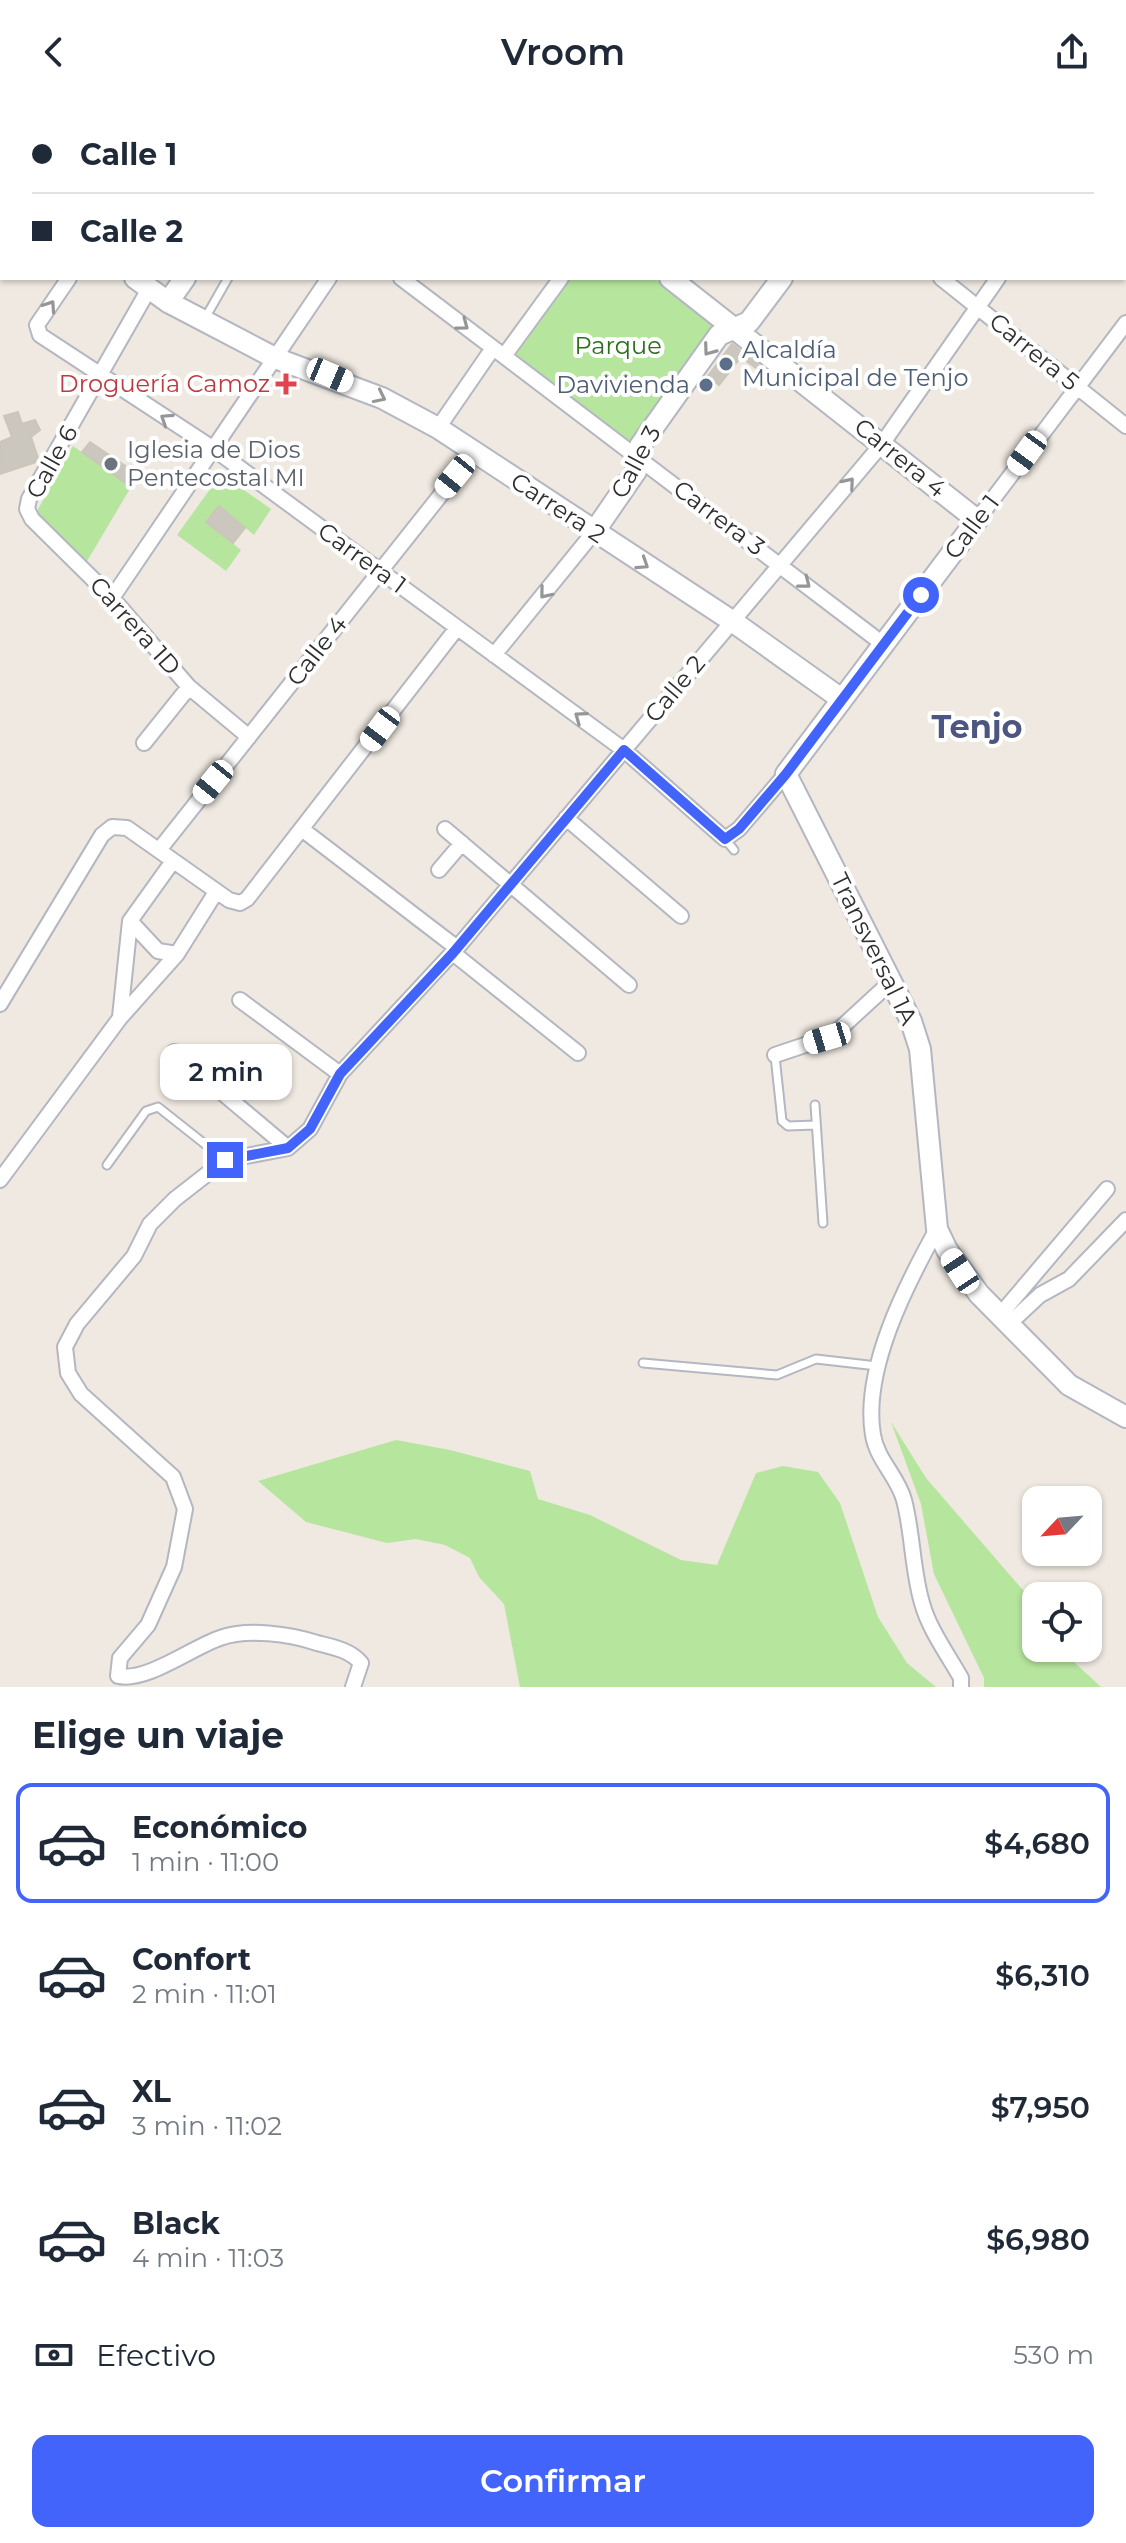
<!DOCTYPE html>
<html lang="es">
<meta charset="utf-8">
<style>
:root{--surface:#fff;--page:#f6f6f7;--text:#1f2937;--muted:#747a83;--line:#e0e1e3;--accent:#4264fb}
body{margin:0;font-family:Montserrat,sans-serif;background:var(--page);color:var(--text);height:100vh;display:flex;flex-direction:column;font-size:30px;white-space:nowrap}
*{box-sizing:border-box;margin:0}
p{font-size:26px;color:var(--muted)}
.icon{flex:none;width:44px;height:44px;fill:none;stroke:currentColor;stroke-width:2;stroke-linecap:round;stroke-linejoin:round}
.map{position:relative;height:1583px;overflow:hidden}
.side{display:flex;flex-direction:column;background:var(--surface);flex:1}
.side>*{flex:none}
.guide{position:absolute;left:0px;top:0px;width:1126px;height:176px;box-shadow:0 2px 6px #0004;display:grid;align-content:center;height:176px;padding:0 32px;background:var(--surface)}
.needle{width:52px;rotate:244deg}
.controls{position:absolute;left:1022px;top:1382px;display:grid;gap:16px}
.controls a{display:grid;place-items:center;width:80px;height:80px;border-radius:16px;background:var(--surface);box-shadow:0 2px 6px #0004;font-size:40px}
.end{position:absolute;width:36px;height:36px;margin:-18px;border:10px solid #4264fb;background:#fff;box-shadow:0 0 0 4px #fff}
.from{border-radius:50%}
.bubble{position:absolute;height:56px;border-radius:16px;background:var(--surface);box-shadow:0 2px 6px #0004;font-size:26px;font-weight:600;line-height:56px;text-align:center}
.car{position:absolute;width:24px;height:48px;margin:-24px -12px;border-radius:10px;box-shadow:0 0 6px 2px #0007;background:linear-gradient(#fff 24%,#345 0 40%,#fff 0 76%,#345 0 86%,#fff 0)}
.guide b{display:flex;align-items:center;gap:28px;height:76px;font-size:30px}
.guide b+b{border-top:2px solid var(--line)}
.guide i{width:20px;height:20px;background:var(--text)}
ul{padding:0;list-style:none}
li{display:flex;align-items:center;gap:24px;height:120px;margin:0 16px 12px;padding:0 16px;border:4px solid transparent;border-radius:16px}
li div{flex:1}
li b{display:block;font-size:30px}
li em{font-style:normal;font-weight:600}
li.current{border-color:var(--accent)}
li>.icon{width:72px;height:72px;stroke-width:1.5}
h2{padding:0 32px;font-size:36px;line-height:96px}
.pay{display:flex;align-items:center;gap:20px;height:88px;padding:0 32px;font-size:30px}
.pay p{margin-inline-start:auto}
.button{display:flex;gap:16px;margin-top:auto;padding:16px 32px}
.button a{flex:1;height:92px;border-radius:16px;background:var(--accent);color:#fff;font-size:32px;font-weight:600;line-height:92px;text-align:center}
header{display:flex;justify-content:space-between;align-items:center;height:104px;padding:0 32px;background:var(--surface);font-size:36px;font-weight:600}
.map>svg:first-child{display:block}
.green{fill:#b6e59e}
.building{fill:#cbc7bf;stroke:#cbc5ba;stroke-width:2}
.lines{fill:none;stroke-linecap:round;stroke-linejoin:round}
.lane-casing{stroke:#b4b7c1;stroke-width:11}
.street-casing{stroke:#b4b7c1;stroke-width:18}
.secondary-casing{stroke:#b4b7c1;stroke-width:24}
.lane{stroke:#fff;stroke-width:7}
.street{stroke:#fff;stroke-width:14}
.secondary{stroke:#fff;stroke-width:20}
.oneway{stroke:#969696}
.route{stroke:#4264fb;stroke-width:10}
.service-dot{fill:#5c6f8a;stroke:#fff;stroke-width:3}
.health-dot{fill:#e0444e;stroke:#fff;stroke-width:3}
.worship-dot{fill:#6b7280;stroke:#fff;stroke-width:3}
.labels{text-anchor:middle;stroke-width:8;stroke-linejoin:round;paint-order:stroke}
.park-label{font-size:24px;fill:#2c6e1b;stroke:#fff}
.service-label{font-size:24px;fill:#4e5e75;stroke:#fff;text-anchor:start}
.street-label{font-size:24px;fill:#2e2e2e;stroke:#fff}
.health-label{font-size:24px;fill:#be3a42;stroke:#fff;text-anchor:end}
.worship-label{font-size:24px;fill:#5b616d;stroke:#fff;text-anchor:start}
.district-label{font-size:32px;font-weight:bold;fill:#4d5680;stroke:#fff}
</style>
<header><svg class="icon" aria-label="back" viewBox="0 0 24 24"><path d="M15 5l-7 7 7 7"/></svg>Vroom<svg class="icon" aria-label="share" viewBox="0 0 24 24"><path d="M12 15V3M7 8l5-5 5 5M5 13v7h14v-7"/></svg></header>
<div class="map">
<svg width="1126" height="1583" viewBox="0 0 1126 1583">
<rect width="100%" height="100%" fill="#efe9e1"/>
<path class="green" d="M569 174H654L718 222 631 338 513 249Z
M73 342 131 383 86 459 36 409Z
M221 370 271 405 254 431 219 402 206 418 241 446 226 467 177 431Z
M891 1318 926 1374 1028 1492 1036 1508V1544H1059L1101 1583H984V1574L934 1470 921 1400Z
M396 1336 450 1346 530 1367 538 1395 590 1411 681 1456 717 1461 756 1369 783 1362 818 1368 840 1399 878 1513 907 1559 936 1583H520L504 1500 479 1473 470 1454 445 1441 416 1435 387 1439 306 1418 258 1377Z"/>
<path class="building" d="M732 240 760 262 757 265 741 253 719 281 708 272Z
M18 308 22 320 35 316 40 326 31 333 39 357 0 370V338L12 333 4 312Z
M90 338 140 372 131 383 82 348Z
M219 402 245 424 233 439 206 418Z"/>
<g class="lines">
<defs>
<path id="lane" d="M204 216 228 174
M725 735 734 746
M775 952 782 1017 788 1022 816 1021
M815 1001 823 1119
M107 1061 146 1007 158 1003 225 1056
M643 1259 777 1271 816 1255 877 1262"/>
<path id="street" d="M714 0 717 2
M499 2 500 0
M1013 2H1017
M1124 9 1126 6
M1124 89 1126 91
M69 174 37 221 40 231 214 345 624 646 725 735 739 725 786 670
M401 174 883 540
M941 174 1126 322
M149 185 29 395 27 405 32 415 112 494 189 583 249 633
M504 252 561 174
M438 324 493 244
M977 416 1126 219
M112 494 329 174
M494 551 594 428
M144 639 189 583
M566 714 681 812
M445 725 629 881
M303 726 457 844
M159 746 474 349
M439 766 462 739
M130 817 158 847 177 850
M453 849 578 949
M240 896 340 970
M0 900 102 731 112 723 127 724 229 796 240 799 247 795 457 524
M120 913 130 817 173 757
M174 948 288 1044
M775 951 832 932 893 876
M0 1076 120 914 177 850 216 788
M937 1125C906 1181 862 1266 873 1331 877 1356 898 1373 904 1396 913 1430 912 1465 922 1499 929 1525 948 1551 961 1574V1583
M1000 1211 1107 1085
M1009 1220 1040 1191 1069 1175 1126 1116
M353 1583 361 1559C350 1546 333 1543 317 1539 290 1530 247 1524 220 1534 191 1544 147 1578 118 1572L120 1554 148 1521 174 1463 185 1405 173 1373 81 1290 68 1269 65 1243 77 1220 134 1152 150 1120 175 1095 225 1056 288 1044 310 1025 340 970 457 844 882 340 998 174"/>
<path id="secondary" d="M451 0 454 2
M214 2 215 0
M300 2 302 0
M902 2 903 0
M0 84 2 85
M135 174 168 198 275 254 382 294 438 324 732 517 840 594
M670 174 977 416 786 670 911 917 920 945 937 1125 947 1146 979 1190 1069 1281 1126 1313
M168 198 185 174
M594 428 636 367 640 342 719 231 749 218 782 174"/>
</defs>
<use href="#lane" class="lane-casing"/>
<use href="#street" class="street-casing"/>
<use href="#secondary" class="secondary-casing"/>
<use href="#lane" class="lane"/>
<use href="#street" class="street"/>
<use href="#secondary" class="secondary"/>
</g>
<defs><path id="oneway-chevron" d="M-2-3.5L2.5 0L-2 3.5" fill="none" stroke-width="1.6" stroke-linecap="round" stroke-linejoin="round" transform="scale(2)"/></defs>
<g class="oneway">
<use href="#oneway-chevron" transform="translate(50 202) rotate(-56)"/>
<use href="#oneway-chevron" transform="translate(463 221) rotate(37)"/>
<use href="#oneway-chevron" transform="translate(709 246) rotate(126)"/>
<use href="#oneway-chevron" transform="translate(380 293) rotate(26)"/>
<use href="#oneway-chevron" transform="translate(166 315) rotate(-147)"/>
<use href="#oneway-chevron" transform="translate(849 379) rotate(-50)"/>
<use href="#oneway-chevron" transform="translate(643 460) rotate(33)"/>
<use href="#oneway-chevron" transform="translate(805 479) rotate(38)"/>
<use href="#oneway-chevron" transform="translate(545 489) rotate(129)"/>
<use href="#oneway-chevron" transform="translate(580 613) rotate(-144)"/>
</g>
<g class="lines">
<path class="route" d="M225 1056 288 1044 310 1025 340 970 453 849 624 646 725 735 739 725 786 670 921 491"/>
</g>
<g class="service-dot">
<circle cx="726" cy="260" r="8"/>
<circle cx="706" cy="281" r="8"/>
</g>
<path class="health-dot" d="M282 268h8v8h8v8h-8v8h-8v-8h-8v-8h8z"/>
<circle class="worship-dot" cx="111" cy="360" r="8"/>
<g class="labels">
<g class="park-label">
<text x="618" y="250">Parque</text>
</g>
<g class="service-label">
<text x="742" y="254">Alcaldía<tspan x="742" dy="28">Municipal de Tenjo</tspan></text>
<text x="690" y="289" text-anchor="end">Davivienda</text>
</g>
<g class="street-label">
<text transform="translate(1034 248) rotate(39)" y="8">Carrera 5</text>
<text transform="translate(900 354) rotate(39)" y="8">Carrera 4</text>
<text transform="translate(52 358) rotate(-61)" y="8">Calle 6</text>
<text transform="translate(636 358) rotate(-62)" y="8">Calle 3</text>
<text transform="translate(558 404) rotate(33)" y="8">Carrera 2</text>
<text transform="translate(719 414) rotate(37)" y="8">Carrera 3</text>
<text transform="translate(972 423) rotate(-53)" y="8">Calle 1</text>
<text transform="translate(362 454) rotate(36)" y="8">Carrera 1</text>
<text transform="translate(135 522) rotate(48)" y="8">Carrera 1D</text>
<text transform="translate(317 547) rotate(-52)" y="8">Calle 4</text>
<text transform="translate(675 585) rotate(-50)" y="8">Calle 2</text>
<text transform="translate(874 845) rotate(64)" y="8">Transversal 1A</text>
</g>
<g class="health-label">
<text x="270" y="288">Droguería Camoz</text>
</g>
<g class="worship-label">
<text x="127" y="354">Iglesia de Dios<tspan x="127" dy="28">Pentecostal MI</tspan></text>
</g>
<g class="district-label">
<text x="977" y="634">Tenjo</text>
</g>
</g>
</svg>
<div class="controls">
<a><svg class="needle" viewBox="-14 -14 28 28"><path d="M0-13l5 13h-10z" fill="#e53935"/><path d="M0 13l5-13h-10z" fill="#747a83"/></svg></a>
<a><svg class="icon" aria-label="locate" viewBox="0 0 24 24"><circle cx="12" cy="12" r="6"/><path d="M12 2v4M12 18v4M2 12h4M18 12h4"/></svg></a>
</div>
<i class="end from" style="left:921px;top:491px"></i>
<i class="end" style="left:225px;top:1056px"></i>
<div class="bubble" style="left:160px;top:940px;width:132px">2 min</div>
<i class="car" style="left:330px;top:271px;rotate:113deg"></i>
<i class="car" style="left:1027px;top:349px;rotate:216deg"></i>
<i class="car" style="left:455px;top:372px;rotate:219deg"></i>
<i class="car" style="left:380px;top:625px;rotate:217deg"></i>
<i class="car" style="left:213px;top:678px;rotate:219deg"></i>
<i class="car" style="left:827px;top:934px;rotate:253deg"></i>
<i class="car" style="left:960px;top:1167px;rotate:327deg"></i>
<div class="guide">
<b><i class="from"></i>Calle 1</b>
<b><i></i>Calle 2</b>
</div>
</div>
<section class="side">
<h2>Elige un viaje</h2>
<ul>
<li class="current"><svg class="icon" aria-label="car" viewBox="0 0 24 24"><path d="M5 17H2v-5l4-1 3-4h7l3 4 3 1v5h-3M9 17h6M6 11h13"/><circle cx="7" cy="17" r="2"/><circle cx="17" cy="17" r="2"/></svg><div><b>Económico</b><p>1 min · 11:00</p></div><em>$4,680</em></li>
<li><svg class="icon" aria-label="car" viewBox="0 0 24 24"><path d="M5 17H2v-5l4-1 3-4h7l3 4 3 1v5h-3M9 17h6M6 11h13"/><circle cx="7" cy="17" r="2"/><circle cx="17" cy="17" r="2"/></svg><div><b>Confort</b><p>2 min · 11:01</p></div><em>$6,310</em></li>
<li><svg class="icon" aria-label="car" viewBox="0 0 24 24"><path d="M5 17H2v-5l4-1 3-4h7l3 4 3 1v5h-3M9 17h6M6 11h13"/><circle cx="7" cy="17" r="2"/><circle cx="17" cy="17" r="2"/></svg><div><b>XL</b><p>3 min · 11:02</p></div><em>$7,950</em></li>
<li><svg class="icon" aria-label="car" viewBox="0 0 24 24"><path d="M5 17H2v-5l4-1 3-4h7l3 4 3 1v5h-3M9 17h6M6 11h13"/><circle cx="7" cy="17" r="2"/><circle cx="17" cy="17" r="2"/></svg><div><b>Black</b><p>4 min · 11:03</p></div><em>$6,980</em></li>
</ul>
<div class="pay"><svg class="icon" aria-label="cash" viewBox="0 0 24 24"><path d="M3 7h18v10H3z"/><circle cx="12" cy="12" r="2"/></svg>Efectivo<p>530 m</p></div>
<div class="button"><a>Confirmar</a></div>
</section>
